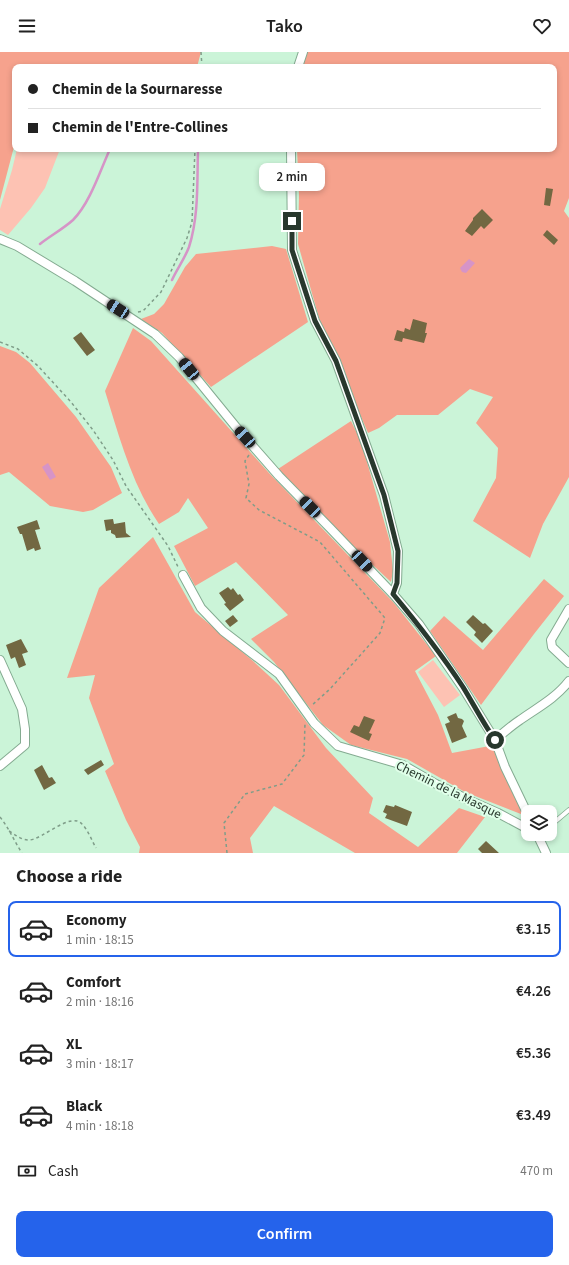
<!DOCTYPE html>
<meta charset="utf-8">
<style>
:root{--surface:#fff;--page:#f6f6f6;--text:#222;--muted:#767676;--line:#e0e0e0;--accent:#2563eb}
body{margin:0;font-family:"Source Sans 3",sans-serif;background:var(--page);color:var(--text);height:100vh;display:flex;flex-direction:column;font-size:15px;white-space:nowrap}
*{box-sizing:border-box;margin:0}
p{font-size:13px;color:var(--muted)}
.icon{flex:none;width:22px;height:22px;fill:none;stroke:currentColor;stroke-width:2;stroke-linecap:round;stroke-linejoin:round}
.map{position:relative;height:801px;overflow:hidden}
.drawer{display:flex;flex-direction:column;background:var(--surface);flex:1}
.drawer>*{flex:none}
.hud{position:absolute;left:12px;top:12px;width:545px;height:88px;border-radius:8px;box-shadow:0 2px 6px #0003;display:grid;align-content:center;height:88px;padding:0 16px;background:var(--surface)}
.buttons{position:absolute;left:521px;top:753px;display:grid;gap:8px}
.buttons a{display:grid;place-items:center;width:36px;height:36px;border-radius:8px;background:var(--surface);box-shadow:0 2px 6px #0003;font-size:20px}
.end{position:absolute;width:18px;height:18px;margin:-9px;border:5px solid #28382d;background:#fff;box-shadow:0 0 0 2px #fff}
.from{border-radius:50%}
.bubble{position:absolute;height:28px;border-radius:8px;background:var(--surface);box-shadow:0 2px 6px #0003;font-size:13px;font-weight:600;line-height:28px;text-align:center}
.car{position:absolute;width:12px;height:24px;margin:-12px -6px;border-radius:5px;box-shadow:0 0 3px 1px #0007;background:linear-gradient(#222 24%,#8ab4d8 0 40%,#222 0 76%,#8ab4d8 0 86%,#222 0)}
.hud b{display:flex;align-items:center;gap:14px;height:38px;font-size:15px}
.hud b+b{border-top:1px solid var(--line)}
.hud i{width:10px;height:10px;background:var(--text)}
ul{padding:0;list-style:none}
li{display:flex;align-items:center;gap:12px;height:56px;margin:0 8px 6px;padding:0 8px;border:2px solid transparent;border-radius:8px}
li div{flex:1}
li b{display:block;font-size:15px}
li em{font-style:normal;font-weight:600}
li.selected{border-color:var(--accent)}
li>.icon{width:36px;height:36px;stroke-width:1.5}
h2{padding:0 16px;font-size:18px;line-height:48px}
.pay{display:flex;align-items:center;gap:10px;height:44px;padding:0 16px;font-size:15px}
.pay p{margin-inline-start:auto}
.primary-button{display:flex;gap:8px;margin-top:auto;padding:8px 16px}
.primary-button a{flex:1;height:46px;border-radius:8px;background:var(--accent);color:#fff;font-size:16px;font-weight:600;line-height:46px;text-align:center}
header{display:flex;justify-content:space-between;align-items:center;height:52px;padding:0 16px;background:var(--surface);font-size:18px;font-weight:600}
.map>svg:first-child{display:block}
.green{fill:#fdc2b3}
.forest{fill:#f6a28d}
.water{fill:#d694c7}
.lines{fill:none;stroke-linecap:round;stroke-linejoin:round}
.stream{stroke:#d694c7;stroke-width:2.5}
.building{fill:#726842}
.lane-casing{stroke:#84ab91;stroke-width:5.5}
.street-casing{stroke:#84ab91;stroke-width:10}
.path{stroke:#7f9d89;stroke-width:1.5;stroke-dasharray:3 3;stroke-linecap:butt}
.lane{stroke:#fff;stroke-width:4}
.street{stroke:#fff;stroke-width:8}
.route{stroke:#28382d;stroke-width:5}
.labels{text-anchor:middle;stroke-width:4;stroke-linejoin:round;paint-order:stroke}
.street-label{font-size:13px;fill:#28382d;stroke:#dfffe9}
</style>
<header><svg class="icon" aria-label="menu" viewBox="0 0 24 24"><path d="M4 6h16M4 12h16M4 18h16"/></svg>Tako<svg class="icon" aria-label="heart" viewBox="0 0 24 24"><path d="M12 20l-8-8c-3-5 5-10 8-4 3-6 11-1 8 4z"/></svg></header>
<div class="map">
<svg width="569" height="801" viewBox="0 0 569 801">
<rect width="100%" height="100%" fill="#cbf4d8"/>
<path class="green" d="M17 97H60L45 136 31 156 8 183 0 178V157L12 118Z
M433 608 460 643 444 655 418 620Z"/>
<path class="forest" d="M0 0H201L197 15H15V91L0 148Z
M305 0H569V146L564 159 569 166V425L543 472 530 506 473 469 496 426 498 396 476 371 493 345 470 337 438 363H397L379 376 368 381 319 266 298 192 299 143 297 97H554V15H302Z
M272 194 286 197 308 270 211 335 162 281 141 267 154 262 164 252 185 215 196 202Z
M133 276 151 289 269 421 394 551 436 604 415 619 438 663 452 701 495 693 526 764 465 740 407 707 351 693 323 673 274 610 251 587 288 563 236 510 195 534 174 494 208 476 188 446 179 460 159 472C132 433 119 384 105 339Z
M0 294 16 300 30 311 76 365 111 415 122 441 93 458 83 460 50 454 9 420 0 423Z
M351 369 361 389 390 490 393 519 391 530 362 503 278 417Z
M153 485 195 560 253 609 279 633 326 696 373 746 369 761 418 795 459 756 485 765 457 801H355L274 754 250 786 253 801H139L140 795 126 768 105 719 114 712 89 646 95 623 67 626 99 536Z
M544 527 564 544 534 582 481 653 430 579 444 564 483 598Z"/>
<path class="water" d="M469 207 475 211 466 221 462 220 460 216Z
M48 411 56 425 50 428 42 415Z"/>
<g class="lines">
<path class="stream" d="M40 192C50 184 63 177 73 168 90 151 100 119 110 97
M172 228C177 217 185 206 189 195 199 164 197 129 198 97"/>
</g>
<path class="building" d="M546 136 553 137 550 154 544 153Z
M482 157 493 168 484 177 481 174 472 184 465 179 473 168V166Z
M547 178 558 188 554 193 543 183Z
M413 267 427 271 425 281H427L424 291 403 286 402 290 394 288 397 278 404 280 405 276 410 278Z
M81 280 95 298 87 304 73 286Z
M113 467 114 472 125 470 126 481 131 485 116 486 115 483 111 481V478L106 479 104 468Z
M37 468 40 477 35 478 41 497 35 499 34 496 27 499 22 482H20L17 475Z
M228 535 231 538 233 536 238 543 240 542 244 548 230 559 224 552 226 551 219 541Z
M233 563 238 569 230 575 225 569Z
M473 563 483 572 485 571 493 579 482 591 474 583 476 580 466 570Z
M21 587 28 600 22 602 26 613 19 616 15 605 11 607 6 593Z
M456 661 458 666 462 667 464 669 462 674 467 685 452 691 445 672 450 670 447 665Z
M364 664 375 668 369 681 372 682 369 689 350 680 354 673 359 675Z
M101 708 104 713 88 723 84 718Z
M42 713 49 726 52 725 56 731 44 738 34 718Z
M386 753 394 755 395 753 412 760 407 774 385 766 387 762 383 760Z
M486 789 499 801H482L478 797Z"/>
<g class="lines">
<defs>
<path id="lane" d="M550 774 569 758"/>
<path id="street" d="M298 15 303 0
M291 97 292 198 315 269 336 309 384 443 398 499 397 531 393 542
M0 187 17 194 75 229 155 282 179 305 236 375 279 424 330 476 393 542 419 572 463 636 495 688 505 715 528 763
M183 523 201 556 223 579 279 622 314 671 338 694 403 713 436 732 473 750 498 761 528 777
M569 557 551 588 552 595 569 611
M0 608 22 657 25 677V693L0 714
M495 688C503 681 511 674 520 668 537 656 556 646 569 629
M537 782 546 801"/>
</defs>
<use href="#lane" class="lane-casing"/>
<use href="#street" class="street-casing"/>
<path class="path" d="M201 0 202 15
M138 260 143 259 161 240 187 186 192 170 195 97
M0 290 18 297 38 314 71 350 93 378 113 408 126 434 168 494 179 517
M249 403 245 409 249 432 246 446 259 458 320 490 385 566 380 581 330 637 311 654
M0 765C9 776 14 789 22 801
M9 779C16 783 21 788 29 788 42 788 71 759 82 772 88 778 92 789 96 796
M227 801 224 771 245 742 282 732 304 703 305 671"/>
<use href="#lane" class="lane"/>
<use href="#street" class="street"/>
</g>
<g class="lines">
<path class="route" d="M292 169V198L315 269 336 309 384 443 398 499 397 531 393 542C418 572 442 603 463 635 474 653 483 671 495 688"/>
</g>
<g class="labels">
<g class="street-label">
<text transform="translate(449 737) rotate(26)" y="5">Chemin de la Masque</text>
</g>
</g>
</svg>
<div class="buttons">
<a><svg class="icon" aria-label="layers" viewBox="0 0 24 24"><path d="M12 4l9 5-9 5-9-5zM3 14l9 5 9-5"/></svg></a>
</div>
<i class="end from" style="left:495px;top:688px"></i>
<i class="end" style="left:292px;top:169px"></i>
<div class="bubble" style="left:259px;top:111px;width:66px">2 min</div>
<i class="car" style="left:118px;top:257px;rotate:303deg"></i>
<i class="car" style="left:189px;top:317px;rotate:321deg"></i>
<i class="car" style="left:245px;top:385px;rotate:318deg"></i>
<i class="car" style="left:310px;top:455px;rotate:315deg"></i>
<i class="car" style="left:362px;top:509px;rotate:137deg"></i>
<div class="hud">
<b><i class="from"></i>Chemin de la Sournaresse</b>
<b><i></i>Chemin de l'Entre-Collines</b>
</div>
</div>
<section class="drawer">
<h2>Choose a ride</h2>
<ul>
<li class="selected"><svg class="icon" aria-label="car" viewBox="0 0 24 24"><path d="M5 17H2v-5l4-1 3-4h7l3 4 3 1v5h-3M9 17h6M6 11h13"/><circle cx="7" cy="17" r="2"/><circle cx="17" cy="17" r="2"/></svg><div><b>Economy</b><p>1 min · 18:15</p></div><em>€3.15</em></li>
<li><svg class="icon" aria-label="car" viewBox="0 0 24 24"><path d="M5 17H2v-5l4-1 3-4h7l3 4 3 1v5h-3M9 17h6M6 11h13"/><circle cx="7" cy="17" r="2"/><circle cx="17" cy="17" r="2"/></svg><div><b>Comfort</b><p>2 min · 18:16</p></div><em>€4.26</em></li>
<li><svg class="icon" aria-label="car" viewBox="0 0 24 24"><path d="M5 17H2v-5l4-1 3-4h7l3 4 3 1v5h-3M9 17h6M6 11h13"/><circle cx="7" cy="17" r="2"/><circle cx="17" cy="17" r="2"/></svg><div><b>XL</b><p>3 min · 18:17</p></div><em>€5.36</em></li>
<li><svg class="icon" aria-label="car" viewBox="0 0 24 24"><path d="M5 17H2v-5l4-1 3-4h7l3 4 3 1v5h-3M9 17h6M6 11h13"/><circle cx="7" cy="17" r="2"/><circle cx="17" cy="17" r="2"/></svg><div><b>Black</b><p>4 min · 18:18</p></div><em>€3.49</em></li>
</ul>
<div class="pay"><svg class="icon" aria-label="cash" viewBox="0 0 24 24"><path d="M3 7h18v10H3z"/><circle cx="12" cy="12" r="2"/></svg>Cash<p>470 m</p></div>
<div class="primary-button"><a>Confirm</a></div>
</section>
